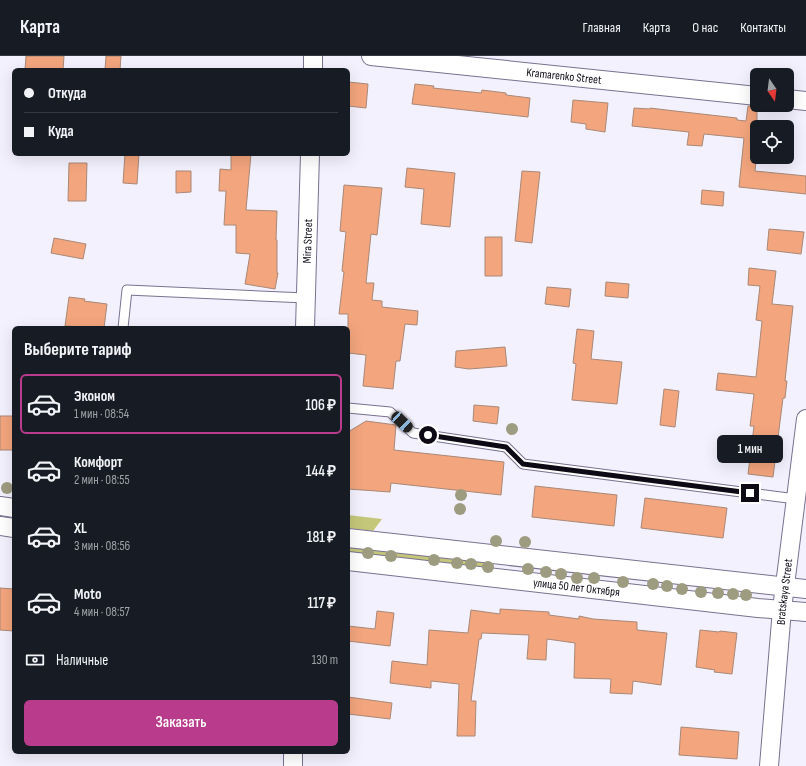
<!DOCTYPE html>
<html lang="ru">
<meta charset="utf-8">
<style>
:root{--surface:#171b24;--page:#242831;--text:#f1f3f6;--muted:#9ea1a6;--line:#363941;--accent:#b93c8c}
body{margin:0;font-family:"Sofia Sans Condensed",sans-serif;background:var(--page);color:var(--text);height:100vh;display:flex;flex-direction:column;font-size:15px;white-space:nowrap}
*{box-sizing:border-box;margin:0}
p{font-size:13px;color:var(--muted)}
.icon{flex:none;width:22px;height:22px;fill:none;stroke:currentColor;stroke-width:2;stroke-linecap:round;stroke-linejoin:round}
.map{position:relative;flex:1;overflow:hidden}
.drawer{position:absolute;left:12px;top:270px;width:338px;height:428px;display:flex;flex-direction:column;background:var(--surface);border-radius:6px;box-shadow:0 4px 16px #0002}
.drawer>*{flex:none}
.top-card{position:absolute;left:12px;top:12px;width:338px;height:88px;border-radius:6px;box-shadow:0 4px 16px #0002;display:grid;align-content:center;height:88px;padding:0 12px;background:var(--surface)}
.needle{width:26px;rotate:166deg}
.buttons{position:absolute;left:750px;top:12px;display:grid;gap:8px}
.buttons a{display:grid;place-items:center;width:44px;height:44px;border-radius:6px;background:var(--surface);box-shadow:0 4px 16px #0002;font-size:20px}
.end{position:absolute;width:18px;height:18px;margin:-9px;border:5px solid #0d0a15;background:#fff;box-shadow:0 0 0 2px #fff}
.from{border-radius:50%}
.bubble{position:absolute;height:28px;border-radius:6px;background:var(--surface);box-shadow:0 4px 16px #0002;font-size:13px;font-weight:600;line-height:28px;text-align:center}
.car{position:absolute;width:12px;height:24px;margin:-12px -6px;border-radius:5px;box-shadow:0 0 3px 1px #0007;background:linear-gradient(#222 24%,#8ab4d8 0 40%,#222 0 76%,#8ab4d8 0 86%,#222 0)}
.top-card b{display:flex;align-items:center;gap:14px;height:38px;font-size:15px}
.top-card b+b{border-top:1px solid var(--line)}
.top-card i{width:10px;height:10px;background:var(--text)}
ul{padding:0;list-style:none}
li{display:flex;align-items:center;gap:12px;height:60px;margin:0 8px 6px;padding:0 4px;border:2px solid transparent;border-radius:6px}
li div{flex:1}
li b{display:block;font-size:15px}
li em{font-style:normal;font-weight:600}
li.active{border-color:var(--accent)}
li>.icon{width:36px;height:36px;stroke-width:1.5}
h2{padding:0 12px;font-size:18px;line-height:48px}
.pay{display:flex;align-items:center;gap:10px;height:44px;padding:0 12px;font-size:15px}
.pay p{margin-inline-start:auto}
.action{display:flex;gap:8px;margin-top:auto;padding:8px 12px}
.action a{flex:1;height:46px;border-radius:6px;background:var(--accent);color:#fff;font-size:16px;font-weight:600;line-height:46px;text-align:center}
header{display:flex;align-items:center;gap:24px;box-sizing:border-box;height:56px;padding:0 20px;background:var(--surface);border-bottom:1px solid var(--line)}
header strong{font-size:19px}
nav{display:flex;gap:22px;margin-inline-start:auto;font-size:14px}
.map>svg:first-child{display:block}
.green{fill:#c4c77a}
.building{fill:#f3a57d;stroke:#a98877}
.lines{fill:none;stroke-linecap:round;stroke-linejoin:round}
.service-casing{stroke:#79718f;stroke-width:11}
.minor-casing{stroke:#79718f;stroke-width:20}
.service{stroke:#fff;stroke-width:9}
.minor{stroke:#fff;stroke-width:18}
.tree{fill:#9d9c80}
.route{stroke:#0d0a15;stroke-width:5}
.labels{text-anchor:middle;stroke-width:4;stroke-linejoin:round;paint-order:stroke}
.street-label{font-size:12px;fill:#0d0a15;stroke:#f4f1fe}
</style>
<header>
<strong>Карта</strong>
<nav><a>Главная</a><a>Карта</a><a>О нас</a><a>Контакты</a></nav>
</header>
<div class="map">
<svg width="806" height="710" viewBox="0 0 806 710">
<rect width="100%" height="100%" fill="#f4f1fe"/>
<path class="green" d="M348 459 382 463 373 475 348 472Z
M350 489 494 505 493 516 348 498Z"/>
<path class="building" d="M26 0H64L63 14H25Z
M106 0H121L120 14H105Z
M348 26 368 28 366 52 348 50Z
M415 28 434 30 433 32 481 37 482 34 506 37V39L530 42 528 61 412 48Z
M573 44 608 47 605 76 586 73V68L571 66Z
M748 50H757V96L755 115 806 120V138L739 131 744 82 704 78 702 90 687 89 689 76 632 70 634 52 650 53V52L675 55 737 62V64L746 65Z
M125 98H139L137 128 123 127Z
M231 98H251L246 154 277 155 276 184H277V217H278L275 233 245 228 250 198 236 197V169H224L226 135H219L220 113 231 114Z
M69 107H87L86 145H68Z
M407 112 455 117 450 171 421 168 424 133 405 131Z
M176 115H191V136L176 137Z
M522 115 540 116 532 187 515 185Z
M344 129 382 132 377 179 371 178 366 227H374L372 244 382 245V251L418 255 417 269 405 268 400 305H396L393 333 363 330 366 299 348 297V258H339L344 216 342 215 346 176 340 175Z
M702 134 724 136 723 150 701 148Z
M769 173 804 176 801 198 767 194Z
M485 181H502V220H485Z
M54 182 86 188 83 203 51 197Z
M749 212 776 215 772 248 793 250 785 325H787L785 342H783L773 421 748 418 754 370H750L754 338 716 334 718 317 756 321 762 265 756 264 760 230 748 229Z
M606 226 629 228 628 242 605 240Z
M547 231 571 233 569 251 545 248Z
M69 241 85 243 84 245 107 248 104 272 65 270Z
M577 273 594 275 591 303 622 306 617 348 572 344 576 308 573 307Z
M505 291 507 310 469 313 455 311 456 295Z
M664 333 679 335 675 371 660 369Z
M474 349 499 351 497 368 473 365Z
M0 360H14V394H0Z
M366 365 396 369 394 394 504 406 501 439 391 427 390 436 348 433V376Z
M535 430 617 439 614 470 532 461Z
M645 442 727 452 723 482 641 472Z
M0 532 14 533V575L0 574Z
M500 553 549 556V559L579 563V560L593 563 637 566V574L667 577 661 629 633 625 632 638 610 637 611 623 574 622 575 587 547 583 546 604 527 603 529 579 482 577 481 583H479L471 645H476L475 680H457L459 628 431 625V632L390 627 392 605 427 609 429 574 468 577 471 554 500 558Z
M377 555 394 557 390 590 348 585V570L375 573Z
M700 574 719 576 720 575 737 577 732 618 714 616 715 614 696 611Z
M348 641 392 647 390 663 348 658Z
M681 671 739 676 737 703 679 699Z"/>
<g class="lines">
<defs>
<path id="service" d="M123 272 127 234 306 242
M348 352 390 356 413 377 506 391 523 408 796 443"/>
<g id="minor">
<path id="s1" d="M371 0 757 40"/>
<path d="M313 14V0"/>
<path d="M787 43 806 45"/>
<path id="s2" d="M305 272 310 98"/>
<path d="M0 450 14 452"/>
<path d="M0 470 14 472"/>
<path d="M348 482 806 533"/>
<path id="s3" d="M348 505 758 552 806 556"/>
<path d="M293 710V696"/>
<path id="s4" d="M769 710 782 553 806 363"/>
</g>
</defs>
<use href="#service" class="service-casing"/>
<use href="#minor" class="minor-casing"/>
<use href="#service" class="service"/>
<use href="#minor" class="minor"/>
</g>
<g class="tree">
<circle cx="512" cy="373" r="6"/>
<circle cx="7" cy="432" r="6"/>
<circle cx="461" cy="439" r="6"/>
<circle cx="460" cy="453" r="6"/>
<circle cx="496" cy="485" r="6"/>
<circle cx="525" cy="486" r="6"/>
<circle cx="368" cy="497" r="6"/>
<circle cx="391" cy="500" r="6"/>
<circle cx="434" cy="504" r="6"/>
<circle cx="457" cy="507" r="6"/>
<circle cx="471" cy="508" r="6"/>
<circle cx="488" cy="511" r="6"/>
<circle cx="528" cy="513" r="6"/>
<circle cx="546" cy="516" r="6"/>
<circle cx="561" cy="518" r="6"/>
<circle cx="577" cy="522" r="6"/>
<circle cx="594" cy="522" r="6"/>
<circle cx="623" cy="526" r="6"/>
<circle cx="653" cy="528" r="6"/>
<circle cx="667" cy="530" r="6"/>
<circle cx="682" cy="533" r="6"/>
<circle cx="701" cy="536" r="6"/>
<circle cx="718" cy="537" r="6"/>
<circle cx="733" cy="538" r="6"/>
<circle cx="746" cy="539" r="6"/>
</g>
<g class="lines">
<path class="route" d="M428 379 506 391 523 408 750 437"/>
</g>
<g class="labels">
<g class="street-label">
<text dy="4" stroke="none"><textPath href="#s1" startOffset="194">Kramarenko Street</textPath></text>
<text dy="4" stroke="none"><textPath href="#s2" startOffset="87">Mira Street</textPath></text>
<text dy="4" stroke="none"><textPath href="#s3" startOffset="230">улица 50 лет Октября</textPath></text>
<text dy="4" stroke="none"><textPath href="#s4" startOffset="175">Bratskaya Street</textPath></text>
</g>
</g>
</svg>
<div class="buttons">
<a><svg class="needle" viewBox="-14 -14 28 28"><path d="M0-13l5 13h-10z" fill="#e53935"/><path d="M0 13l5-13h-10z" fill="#9ea1a6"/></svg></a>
<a><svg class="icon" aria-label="locate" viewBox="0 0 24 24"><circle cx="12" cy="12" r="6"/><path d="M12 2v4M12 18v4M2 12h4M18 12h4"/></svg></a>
</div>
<i class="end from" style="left:428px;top:379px"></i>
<i class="end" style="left:750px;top:437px"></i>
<div class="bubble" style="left:717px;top:379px;width:66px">1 мин</div>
<i class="car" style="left:402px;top:366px;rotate:133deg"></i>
<div class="top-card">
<b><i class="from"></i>Откуда</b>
<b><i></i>Куда</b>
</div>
<section class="drawer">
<h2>Выберите тариф</h2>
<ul>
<li class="active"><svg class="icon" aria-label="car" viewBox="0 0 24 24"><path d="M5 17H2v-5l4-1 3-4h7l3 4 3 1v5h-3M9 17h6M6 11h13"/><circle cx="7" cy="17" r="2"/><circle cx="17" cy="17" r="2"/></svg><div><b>Эконом</b><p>1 мин · 08:54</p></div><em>106 ₽</em></li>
<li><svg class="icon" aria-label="car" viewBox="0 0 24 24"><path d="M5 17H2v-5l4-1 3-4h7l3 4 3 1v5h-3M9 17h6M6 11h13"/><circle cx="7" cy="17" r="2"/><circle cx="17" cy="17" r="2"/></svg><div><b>Комфорт</b><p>2 мин · 08:55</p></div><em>144 ₽</em></li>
<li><svg class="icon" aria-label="car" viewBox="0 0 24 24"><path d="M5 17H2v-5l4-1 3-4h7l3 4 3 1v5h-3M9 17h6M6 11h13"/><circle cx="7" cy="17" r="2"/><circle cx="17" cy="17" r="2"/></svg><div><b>XL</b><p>3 мин · 08:56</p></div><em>181 ₽</em></li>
<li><svg class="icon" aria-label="car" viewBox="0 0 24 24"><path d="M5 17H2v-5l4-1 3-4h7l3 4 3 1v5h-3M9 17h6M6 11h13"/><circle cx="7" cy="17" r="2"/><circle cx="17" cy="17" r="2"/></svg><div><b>Moto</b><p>4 мин · 08:57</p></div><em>117 ₽</em></li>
</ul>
<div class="pay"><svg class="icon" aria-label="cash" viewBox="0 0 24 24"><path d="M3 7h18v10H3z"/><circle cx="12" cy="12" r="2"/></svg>Наличные<p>130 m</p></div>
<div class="action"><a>Заказать</a></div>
</section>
</div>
